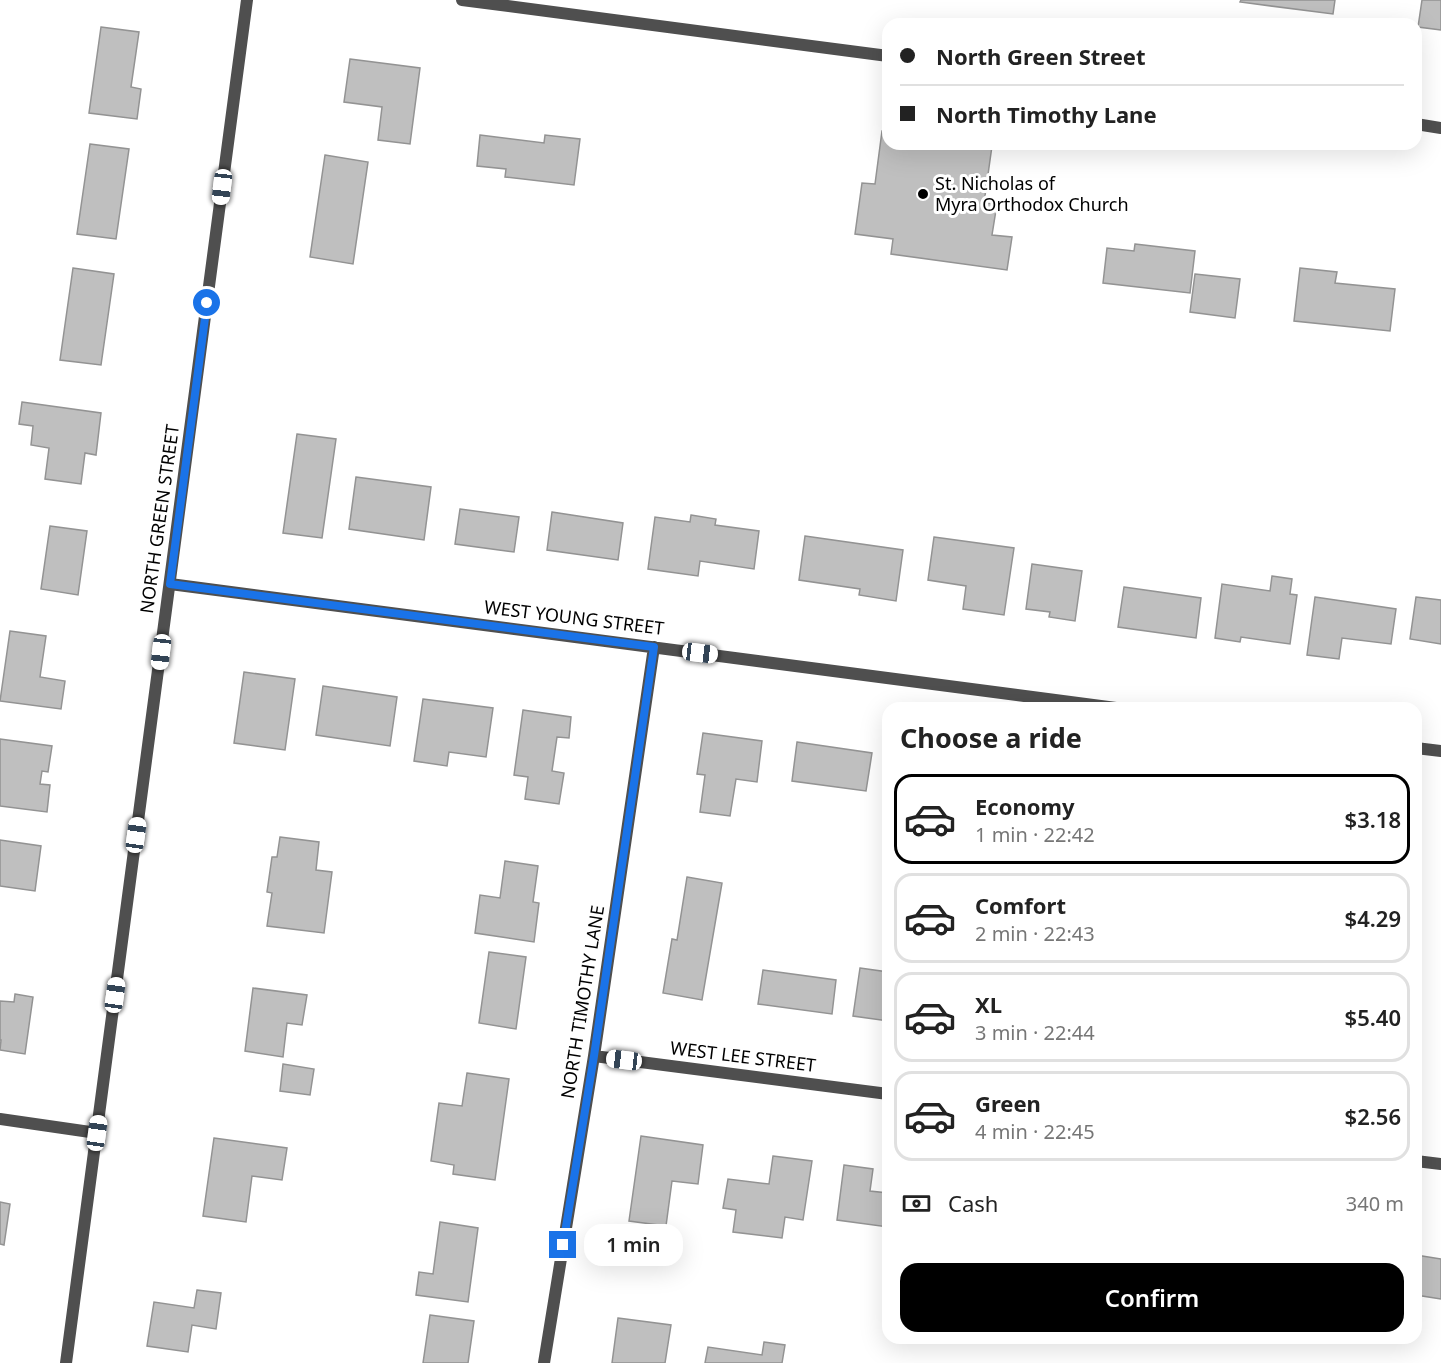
<!DOCTYPE html>
<meta charset="utf-8">
<style>
:root{--surface:#fff;--page:#f2f2f2;--text:#222;--muted:#767676;--line:#e0e0e0;--accent:#000}
body{margin:0;font-family:"Noto Sans",sans-serif;background:var(--page);color:var(--text);height:100vh;display:flex;flex-direction:column;font-size:22px;white-space:nowrap}
*{box-sizing:border-box;margin:0}
p{font-size:20px;color:var(--muted)}
.icon{flex:none;width:33px;height:33px;fill:none;stroke:currentColor;stroke-width:2;stroke-linecap:round;stroke-linejoin:round}
.map{position:relative;flex:1;overflow:hidden}
.details{position:absolute;left:882px;top:702px;width:540px;height:642px;display:flex;flex-direction:column;background:var(--surface);border-radius:18px;box-shadow:0 6px 24px #0002}
.details>*{flex:none}
.banner{position:absolute;left:882px;top:18px;width:540px;height:132px;border-radius:18px;box-shadow:0 6px 24px #0002;display:grid;align-content:center;height:132px;padding:0 18px;background:var(--surface)}
.end{position:absolute;width:27px;height:27px;margin:-14px;border:8px solid #1a73e8;background:#fff;box-shadow:0 0 0 3px #fff}
.from{border-radius:50%}
.bubble{position:absolute;height:42px;border-radius:18px;background:var(--surface);box-shadow:0 6px 24px #0002;font-size:20px;font-weight:600;line-height:42px;text-align:center}
.car{position:absolute;width:18px;height:36px;margin:-18px -9px;border-radius:8px;box-shadow:0 0 4px 2px #0007;background:linear-gradient(#fff 24%,#345 0 40%,#fff 0 76%,#345 0 86%,#fff 0)}
.banner b{display:flex;align-items:center;gap:21px;height:57px;font-size:22px}
.banner b+b{border-top:2px solid var(--line)}
.banner i{width:15px;height:15px;background:var(--text)}
ul{padding:0;list-style:none}
li{display:flex;align-items:center;gap:18px;height:90px;margin:0 12px 9px;padding:0 6px;border:3px solid var(--line);border-radius:18px}
li div{flex:1}
li b{display:block;font-size:22px}
li em{font-style:normal;font-weight:600}
li.selected{border-color:var(--accent)}
li>.icon{width:54px;height:54px;stroke-width:1.5}
h2{padding:0 18px;font-size:27px;line-height:72px}
.pay{display:flex;align-items:center;gap:15px;height:66px;padding:0 18px;font-size:22px}
.pay p{margin-inline-start:auto}
.button{display:flex;gap:12px;margin-top:auto;padding:12px 18px}
.button a{flex:1;height:69px;border-radius:18px;background:var(--accent);color:#fff;font-size:24px;font-weight:600;line-height:69px;text-align:center}
.map>svg:first-child{display:block}
.building{fill:#bfbfbf;stroke:#939393;stroke-width:1.5}
.lines{fill:none;stroke-linecap:round;stroke-linejoin:round}
.minor{stroke:#4f4f4f;stroke-width:12}
.route{stroke:#1a73e8;stroke-width:8}
.poi-dot{fill:#000;stroke:#fff;stroke-width:2}
.labels{text-anchor:middle;stroke-width:6;stroke-linejoin:round;paint-order:stroke}
.poi-label{font-size:18px;fill:#000;stroke:#fff;text-anchor:start}
.street-label{font-size:18px;fill:#000;stroke:#fff}
</style>
<div class="map">
<svg width="1441" height="1363" viewBox="0 0 1441 1363">
<rect width="100%" height="100%" fill="#fff"/>
<path class="building" d="M1241 0H1335L1333 14 1240 2Z
M1422 0H1441V30L1418 27Z
M101 27 139 32 131 87 141 89 137 119 89 113Z
M350 59 420 68 410 144 378 140 382 107 344 102Z
M882 131 888 132V144H977L992 146 984 203 997 204 992 235 1012 237 1007 270 891 254 893 239 855 234 862 183 875 184Z
M480 135 544 143 545 135 580 139 574 185 505 177 506 169 477 166Z
M90 144 129 149 116 239 77 234Z
M325 155 368 162 353 264 310 257Z
M1135 244 1195 251 1190 293 1103 283 1107 248 1134 251Z
M73 268 114 274 101 365 60 360Z
M1300 268 1337 272 1335 283 1395 289 1390 331 1294 321Z
M1195 274 1240 279 1235 318 1190 312Z
M22 402 101 413 96 455 85 453 81 484 45 479 49 448 31 445 33 426 19 424Z
M297 434 336 439 322 538 283 533Z
M356 477 431 487 424 540 349 529Z
M460 509 519 517 514 552 455 544Z
M552 512 623 523 618 560 547 550Z
M691 515 716 519 715 525 759 531 754 569 700 561 698 576 648 569 655 517 690 522Z
M50 526 87 531 78 595 41 589Z
M805 536 903 550 896 601 859 595 860 589 799 580Z
M934 537 1014 548 1004 615 963 609 966 586 928 580Z
M1032 564 1082 571 1075 621 1049 617 1050 612 1026 609Z
M1272 576 1292 579 1290 594 1297 595 1290 644 1241 637 1240 642 1215 638 1222 584 1270 591Z
M1124 587 1201 598 1196 638 1118 627Z
M1315 597 1396 609 1391 644 1342 638 1339 659 1307 655Z
M1416 597 1441 600V644L1410 639Z
M10 631 46 636 40 677 65 681 61 709 0 701Z
M244 672 295 679 285 750 234 743Z
M323 686 397 697 390 746 316 735Z
M423 699 493 708 486 757 449 752 447 766 414 761Z
M523 710 571 717 569 738 557 737 552 771 564 773 559 804 525 799 528 777 514 775Z
M703 733 762 741 757 782 736 779 730 816 700 812 705 775 697 774Z
M0 739 52 746 48 772 42 771 40 784 50 785 47 812 0 806Z
M797 742 872 753 866 791 792 781Z
M280 837 319 842 316 870 332 872 324 933 267 926 272 893 267 892 272 857H277Z
M0 840 41 846 35 891 0 886Z
M505 861 538 866 533 902 539 903 534 942 475 933 480 895 500 898Z
M687 877 722 883 702 1000 663 993 672 939 677 940Z
M489 952 526 957 516 1029 479 1023Z
M860 968 888 972V1021L853 1016Z
M763 970 836 980 832 1014 758 1004Z
M253 988 307 995 302 1025 287 1023 283 1057 245 1051Z
M15 994 33 997 25 1054 0 1050 1 1040H0V1001L14 1002Z
M283 1064 314 1069 310 1095 280 1091Z
M467 1073 509 1079 495 1180 453 1174 454 1165 431 1161 439 1103 462 1106Z
M641 1136 703 1145 698 1184 672 1181 666 1226 629 1221Z
M214 1138 287 1148 282 1180 252 1176 246 1222 203 1216Z
M773 1156 812 1161 803 1220 785 1217 782 1238 733 1232 736 1210 723 1208 728 1179 769 1184Z
M844 1165 873 1169 870 1191 888 1193V1227L837 1220Z
M0 1202 10 1204 4 1245 0 1244Z
M440 1222 478 1228 468 1302 416 1295 419 1272 433 1274Z
M1416 1255 1441 1259V1299L1416 1295Z
M197 1290 221 1293 216 1329 192 1325 188 1352 147 1346 154 1302 194 1308Z
M430 1315 474 1321 468 1363H423Z
M618 1318 671 1325 665 1363H612Z
M764 1342 785 1345 782 1363H705L708 1347 762 1355Z"/>
<g class="lines">
<path class="minor" d="M462 0 888 56
M1416 124 1441 128
M170 584 1116 708
M1416 748 1441 751
M594 1056 888 1094
M0 1119 97 1133
M1416 1161 1441 1164
M66 1363 247 0
M544 1363 594 1056 654 647"/>
</g>
<g class="lines">
<path class="route" d="M207 303 170 584 654 647 594 1056 563 1245"/>
</g>
<circle class="poi-dot" cx="923" cy="194" r="6"/>
<g class="labels">
<g class="poi-label">
<text x="935" y="190">St. Nicholas of<tspan x="935" dy="21">Myra Orthodox Church</tspan></text>
</g>
<g class="street-label">
<text transform="translate(160 519) rotate(-82)" y="6">NORTH GREEN STREET</text>
<text transform="translate(574 618) rotate(7)" y="6">WEST YOUNG STREET</text>
<text transform="translate(583 1002) rotate(-81)" y="6">NORTH TIMOTHY LANE</text>
<text transform="translate(743 1057) rotate(7)" y="6">WEST LEE STREET</text>
</g>
</g>
</svg>
<i class="end from" style="left:207px;top:303px"></i>
<i class="end" style="left:563px;top:1245px"></i>
<div class="bubble" style="left:584px;top:1224px;width:99px">1 min</div>
<i class="car" style="left:222px;top:187px;rotate:187deg"></i>
<i class="car" style="left:161px;top:652px;rotate:187deg"></i>
<i class="car" style="left:700px;top:653px;rotate:97deg"></i>
<i class="car" style="left:136px;top:835px;rotate:8deg"></i>
<i class="car" style="left:115px;top:995px;rotate:8deg"></i>
<i class="car" style="left:624px;top:1060px;rotate:277deg"></i>
<i class="car" style="left:97px;top:1133px;rotate:8deg"></i>
<div class="banner">
<b><i class="from"></i>North Green Street</b>
<b><i></i>North Timothy Lane</b>
</div>
<section class="details">
<h2>Choose a ride</h2>
<ul>
<li class="selected"><svg class="icon" aria-label="car" viewBox="0 0 24 24"><path d="M5 17H2v-5l4-1 3-4h7l3 4 3 1v5h-3M9 17h6M6 11h13"/><circle cx="7" cy="17" r="2"/><circle cx="17" cy="17" r="2"/></svg><div><b>Economy</b><p>1 min · 22:42</p></div><em>$3.18</em></li>
<li><svg class="icon" aria-label="car" viewBox="0 0 24 24"><path d="M5 17H2v-5l4-1 3-4h7l3 4 3 1v5h-3M9 17h6M6 11h13"/><circle cx="7" cy="17" r="2"/><circle cx="17" cy="17" r="2"/></svg><div><b>Comfort</b><p>2 min · 22:43</p></div><em>$4.29</em></li>
<li><svg class="icon" aria-label="car" viewBox="0 0 24 24"><path d="M5 17H2v-5l4-1 3-4h7l3 4 3 1v5h-3M9 17h6M6 11h13"/><circle cx="7" cy="17" r="2"/><circle cx="17" cy="17" r="2"/></svg><div><b>XL</b><p>3 min · 22:44</p></div><em>$5.40</em></li>
<li><svg class="icon" aria-label="car" viewBox="0 0 24 24"><path d="M5 17H2v-5l4-1 3-4h7l3 4 3 1v5h-3M9 17h6M6 11h13"/><circle cx="7" cy="17" r="2"/><circle cx="17" cy="17" r="2"/></svg><div><b>Green</b><p>4 min · 22:45</p></div><em>$2.56</em></li>
</ul>
<div class="pay"><svg class="icon" aria-label="cash" viewBox="0 0 24 24"><path d="M3 7h18v10H3z"/><circle cx="12" cy="12" r="2"/></svg>Cash<p>340 m</p></div>
<div class="button"><a>Confirm</a></div>
</section>
</div>
